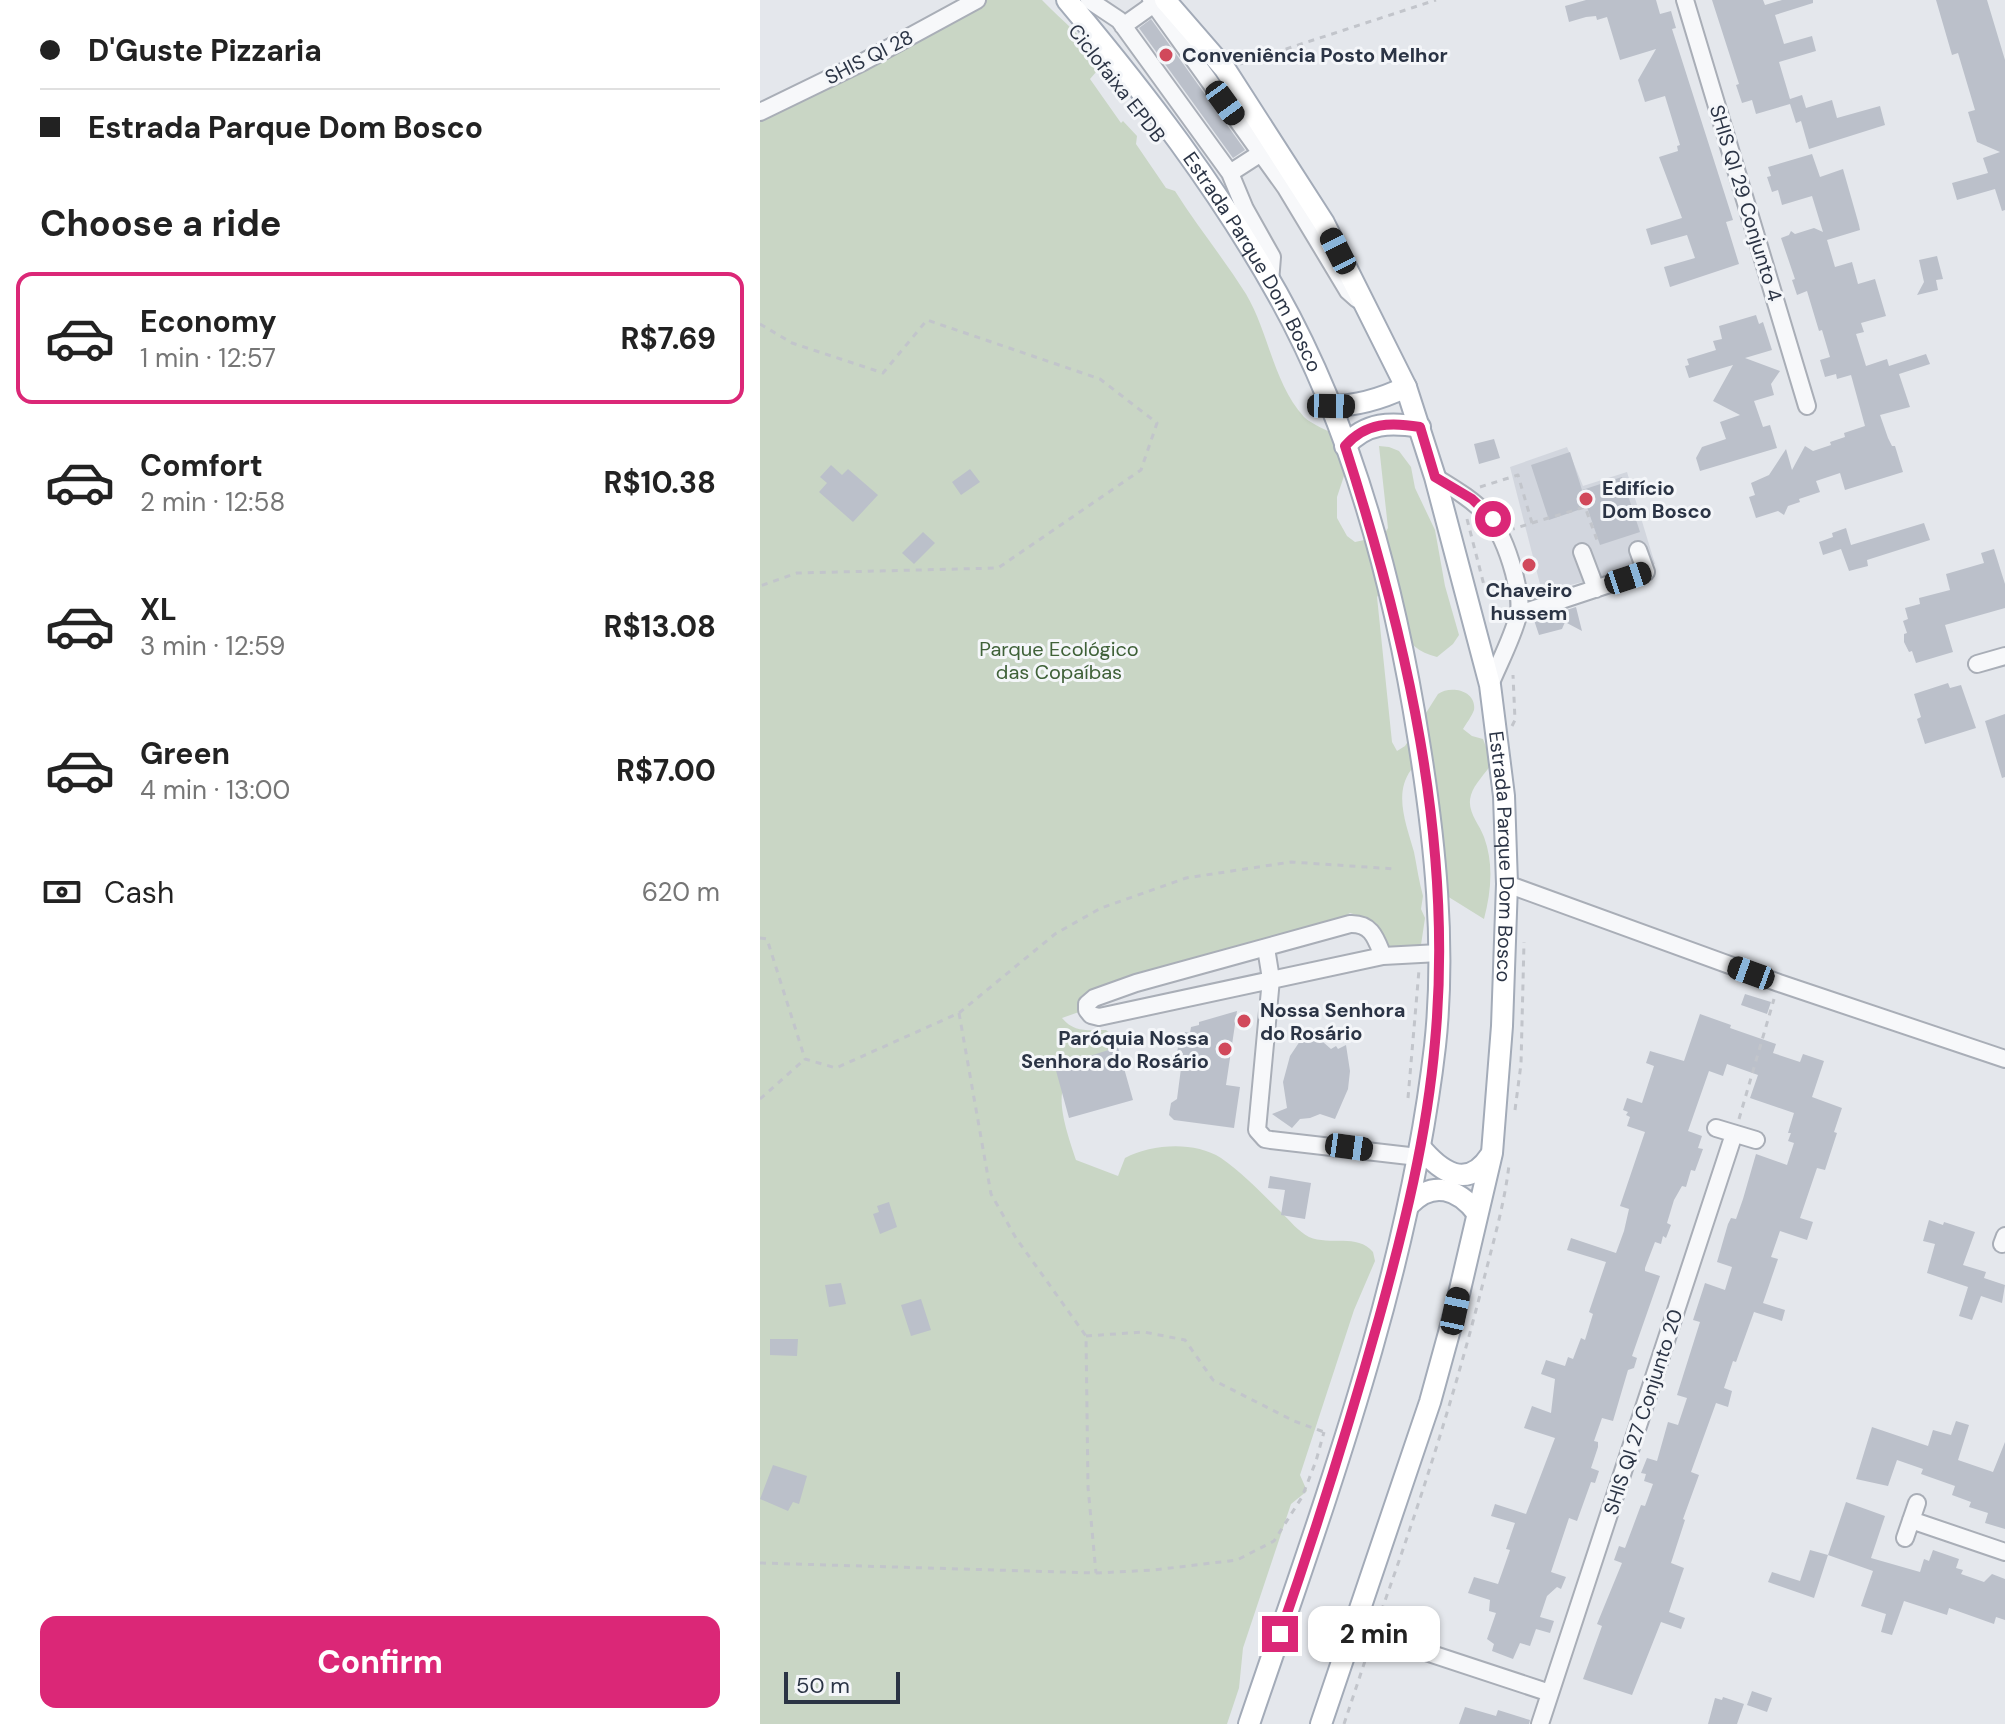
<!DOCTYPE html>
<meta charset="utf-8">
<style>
:root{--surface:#fff;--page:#f6f6f6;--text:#222;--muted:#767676;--line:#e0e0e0;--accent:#db2777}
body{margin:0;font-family:"DM Sans",sans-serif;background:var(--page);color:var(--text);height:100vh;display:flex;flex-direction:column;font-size:30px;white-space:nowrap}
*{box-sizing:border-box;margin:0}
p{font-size:26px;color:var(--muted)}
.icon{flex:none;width:44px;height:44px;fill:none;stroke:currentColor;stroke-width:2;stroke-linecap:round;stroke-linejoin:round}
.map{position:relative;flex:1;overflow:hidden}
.panel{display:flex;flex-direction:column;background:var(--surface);width:760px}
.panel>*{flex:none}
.top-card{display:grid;align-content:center;height:176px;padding:0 40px;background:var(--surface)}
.scale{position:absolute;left:24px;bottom:20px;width:116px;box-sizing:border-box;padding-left:8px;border:4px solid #2b3445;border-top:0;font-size:22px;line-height:28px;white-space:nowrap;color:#2b3445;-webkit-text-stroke:6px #f4f6f9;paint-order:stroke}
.end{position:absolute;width:36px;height:36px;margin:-18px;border:10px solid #db2777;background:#fff;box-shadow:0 0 0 4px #fff}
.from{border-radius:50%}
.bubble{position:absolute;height:56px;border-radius:16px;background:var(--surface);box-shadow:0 2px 6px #0004;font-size:26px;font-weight:700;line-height:56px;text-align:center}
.car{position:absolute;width:24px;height:48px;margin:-24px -12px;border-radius:10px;box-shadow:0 0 6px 2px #0007;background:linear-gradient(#222 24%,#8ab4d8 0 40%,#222 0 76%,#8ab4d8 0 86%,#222 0)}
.top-card b{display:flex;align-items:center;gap:28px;height:76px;font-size:30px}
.top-card b+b{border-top:2px solid var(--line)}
.top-card i{width:20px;height:20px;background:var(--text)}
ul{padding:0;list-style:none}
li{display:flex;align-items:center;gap:24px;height:132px;margin:0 16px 12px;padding:0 24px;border:4px solid transparent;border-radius:16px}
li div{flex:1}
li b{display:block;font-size:30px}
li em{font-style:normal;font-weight:700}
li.selected{border-color:var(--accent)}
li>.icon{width:72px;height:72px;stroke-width:1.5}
h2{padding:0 40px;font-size:36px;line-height:96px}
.pay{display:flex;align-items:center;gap:20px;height:88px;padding:0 40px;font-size:30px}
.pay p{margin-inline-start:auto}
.button{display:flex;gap:16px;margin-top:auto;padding:16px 40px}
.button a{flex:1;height:92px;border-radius:16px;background:var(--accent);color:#fff;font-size:32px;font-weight:700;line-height:92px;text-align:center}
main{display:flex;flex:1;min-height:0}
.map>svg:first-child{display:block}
.built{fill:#d2d6de}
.green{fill:#c9d6c5}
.building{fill:#bbc0ca}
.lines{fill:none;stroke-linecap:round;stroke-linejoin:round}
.minor-casing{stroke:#a9aeb7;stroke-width:20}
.major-casing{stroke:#a3abb8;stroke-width:24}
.path{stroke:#c2c5cb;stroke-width:3;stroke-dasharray:6 6;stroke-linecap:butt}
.minor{stroke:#f7f8fa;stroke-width:16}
.major{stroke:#fff;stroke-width:20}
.route{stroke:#db2777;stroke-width:10}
.poi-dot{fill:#d1495b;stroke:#f4f6f9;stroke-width:3}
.labels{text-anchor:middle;stroke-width:6;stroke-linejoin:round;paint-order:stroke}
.poi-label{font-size:20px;font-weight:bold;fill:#2b3445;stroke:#f4f6f9;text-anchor:start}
.street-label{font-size:20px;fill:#2b3445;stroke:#f4f6f9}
.park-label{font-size:20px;fill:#3f6138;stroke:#f4f6f9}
</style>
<main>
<section class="panel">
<div class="top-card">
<b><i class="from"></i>D'Guste Pizzaria</b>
<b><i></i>Estrada Parque Dom Bosco</b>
</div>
<h2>Choose a ride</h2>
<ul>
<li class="selected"><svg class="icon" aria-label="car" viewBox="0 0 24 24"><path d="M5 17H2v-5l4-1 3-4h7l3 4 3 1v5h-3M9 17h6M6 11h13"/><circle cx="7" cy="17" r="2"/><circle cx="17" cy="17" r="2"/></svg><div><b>Economy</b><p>1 min · 12:57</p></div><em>R$7.69</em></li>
<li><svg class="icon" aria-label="car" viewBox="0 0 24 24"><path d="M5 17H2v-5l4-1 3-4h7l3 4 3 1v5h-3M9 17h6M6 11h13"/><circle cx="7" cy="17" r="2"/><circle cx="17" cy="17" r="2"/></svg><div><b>Comfort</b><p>2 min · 12:58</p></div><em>R$10.38</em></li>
<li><svg class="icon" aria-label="car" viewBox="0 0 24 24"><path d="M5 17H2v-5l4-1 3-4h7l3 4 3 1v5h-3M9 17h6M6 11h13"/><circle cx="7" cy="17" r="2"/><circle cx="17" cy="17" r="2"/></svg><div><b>XL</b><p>3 min · 12:59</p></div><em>R$13.08</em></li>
<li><svg class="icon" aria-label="car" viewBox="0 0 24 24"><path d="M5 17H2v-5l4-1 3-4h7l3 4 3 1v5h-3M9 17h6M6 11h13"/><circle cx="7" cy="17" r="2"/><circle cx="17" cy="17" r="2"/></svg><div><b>Green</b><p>4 min · 13:00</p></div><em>R$7.00</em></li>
</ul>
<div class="pay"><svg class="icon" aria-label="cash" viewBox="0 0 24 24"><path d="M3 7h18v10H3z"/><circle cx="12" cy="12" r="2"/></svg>Cash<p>620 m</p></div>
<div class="button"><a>Confirm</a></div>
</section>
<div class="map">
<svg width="1245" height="1724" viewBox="0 0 1245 1724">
<rect width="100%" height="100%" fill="#e4e7ec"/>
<path class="built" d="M807 447 823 486 867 472 895 564 782 592 750 467Z"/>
<path class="green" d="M226 0H282C303 22 326 39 343 64L330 79 361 123 363 121 377 136 376 144 406 188 415 191C437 226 464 259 486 294 509 333 513 382 544 417 551 424 570 431 581 439L587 467 577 497V518L587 536 595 542 623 536 628 528 619 446 629 447 639 451 651 467 655 488 675 530 685 586 699 635 693 644 677 657C640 648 638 619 624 587L617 597 632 742 637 751 645 746 678 694C690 685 717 690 714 710 712 716 706 724 703 729L712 736 723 739 732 763C726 773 714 784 711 795 706 811 719 823 724 837 734 864 731 892 724 919L679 891 661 772 651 770C633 794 647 826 654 852 657 867 659 882 663 896L661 909 665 918 661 945 638 959 609 929V919L590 913 578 920 302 1018C314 1033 329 1030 346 1030L354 1037V1047C338 1056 313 1067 304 1086 296 1104 310 1142 316 1160L358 1176 365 1158C392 1144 434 1141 461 1158 483 1173 502 1194 521 1212 529 1220 539 1232 549 1237 570 1246 597 1233 613 1252L615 1261 594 1310 540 1475 547 1491 531 1504 483 1648 479 1688 467 1724H0V115L127 55Z"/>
<path class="building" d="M826 0H896L900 14 911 11 916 28 912 29 973 220 966 222 979 264 910 287 904 267 935 258 927 235 891 245 886 229 922 218 899 157 918 151 917 146 920 145 905 96 885 102 878 80 896 49 860 60 847 17 837 20 836 16 826 17 809 22 805 6Z
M952 0H1003L1005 5 1022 0H1053V3L1015 15 1024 44 1052 36 1056 51 1019 62 1030 99 1042 95 1046 108 1072 100 1077 118 1120 106 1125 125 1049 149 1041 121 1036 123 1030 104 996 114 992 100 982 103 976 85 979 84Z
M1176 0H1227L1245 60V210L1242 211 1235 189 1197 200 1192 183 1228 173 1223 158 1240 152 1217 142 1208 112 1215 110 1198 53 1192 55Z
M391 19 485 150 473 158 379 28Z
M1052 154 1060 177 1083 169 1099 225 1100 230 1067 240 1075 267 1092 262 1098 284 1115 279 1126 316 1101 323 1104 332 1096 334 1106 366 1127 359 1129 366 1166 354 1170 364 1139 374 1150 407 1120 415 1128 438 1132 446H1135L1143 472 1085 490 1080 473 1056 481 1060 492 1039 499 1040 502 1028 506 1024 515 1018 511 996 518 989 497 995 495 991 483 1009 475 1026 449 1032 470 1045 446 1053 451 1071 445 1070 442 1085 437 1084 433 1105 426 1091 375 1077 379 1076 374 1065 377 1060 360 1070 357 1062 330 1059 331 1047 291 1037 295 1032 280 1035 279 1021 238 1029 235 1031 231 1035 234 1054 228 1063 232 1052 196 1022 205 1018 190 1012 192 1007 177 1011 176 1008 167Z
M1177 256 1183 279 1176 280 1178 290 1157 295 1164 282 1159 260Z
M996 315 999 324 1003 322 1012 350 985 358 1020 371 1011 384 1014 395 994 401 1003 427 1010 425 1017 448 940 471 936 458 942 447 966 439 960 422 980 415 953 401 973 365 929 378 925 366 929 365 927 359 956 350 953 341 962 339 959 326Z
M734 439 740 458 719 464 714 444Z
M810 452 822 490 862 477 880 532 840 545 827 507 789 520 771 465Z
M71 465 82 475 88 469 118 495 93 522 59 492 67 483 60 477Z
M210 469 220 482 201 495 192 482Z
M1164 523 1170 540 1107 560 1108 566 1089 571 1081 549 1063 555 1059 542 1073 537 1072 533 1086 528 1091 545Z
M163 532 175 543 154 564 142 553Z
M1234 549 1245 584V608L1185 625 1193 652 1156 663 1152 651 1149 652 1144 642V634L1147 633 1143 621 1148 619 1145 608 1160 604 1159 598 1190 590 1186 574 1224 563 1221 553Z
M816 607 822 631 805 622 802 629 779 635 774 620Z
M1188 683 1190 688 1201 685 1216 728 1165 744 1157 719 1161 717 1154 694Z
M1245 714V777L1242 778 1225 721Z
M985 994 1011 1002 1007 1014 981 1005Z
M477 1011 466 1085 480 1087 474 1128 414 1120 409 1115 411 1103 417 1099 423 1053H417L419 1041 424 1038 425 1032 430 1033 431 1027 439 1025V1022Z
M940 1014 971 1025 970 1028 1016 1044 1013 1053 1040 1062 1043 1054 1064 1061 1052 1097 1082 1108 1074 1132 1077 1133 1065 1170 1057 1168 1040 1218 1053 1222 1047 1240 1020 1231 1011 1257 1018 1259 1003 1303 1025 1310 1022 1321 994 1312 976 1362 973 1361 964 1388 972 1391 968 1407 956 1403 931 1472 939 1475 923 1519 925 1520 911 1563 924 1568 909 1612 925 1618 921 1629 901 1622 872 1695 823 1679 842 1626 837 1624 862 1563 854 1560 859 1546 865 1548 881 1505 885 1506 893 1484 884 1481 886 1474 881 1473 887 1458 897 1461 908 1422 918 1425 927 1398 917 1395 940 1322 933 1320 945 1283 965 1290 972 1267 957 1262 968 1224 971 1218 976 1219 983 1199 996 1154 1027 1165 1034 1143 1028 1141 1031 1133H1028L1034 1113 990 1098 998 1075 967 1064 963 1076 949 1071 928 1131 942 1136 938 1148 943 1149 935 1171 931 1170 926 1187 922 1186 914 1200 907 1223 911 1225 906 1238 903 1236 901 1244 895 1242 885 1268V1271L900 1276 872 1356 877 1358 874 1368 868 1370 853 1421 842 1418 834 1441 838 1442V1447L831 1468 839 1471 835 1483 831 1482 817 1521 809 1518 791 1572 806 1577 801 1589 797 1587 787 1596 780 1617 794 1621 790 1633 776 1629 770 1646 760 1643 753 1659 732 1651 734 1644 727 1639 736 1613 729 1611 730 1600 708 1593 714 1577 738 1584 750 1550 746 1549 755 1523 731 1516 735 1504 766 1514 795 1438 764 1428 772 1406 791 1413 795 1379 781 1374 786 1360 805 1366 808 1357 813 1359 821 1338 825 1340 833 1314 829 1312 846 1262 807 1250 811 1238 856 1253 864 1231 869 1209 860 1206 885 1132 867 1126 870 1117 866 1115 868 1112 863 1110 867 1098 882 1103 894 1066 886 1063 890 1051 924 1061Z
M553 1038 563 1042 571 1049 576 1046 578 1049 586 1045 590 1071 588 1089 575 1119 560 1114 550 1118 540 1119 532 1128 512 1114 527 1108 523 1082 530 1056 540 1041Z
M358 1047 373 1100 309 1118 295 1067Z
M510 1176 551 1183 545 1219 521 1215 525 1190 508 1188Z
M129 1202 137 1227 120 1234 113 1214 119 1212 117 1206Z
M1169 1220 1183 1225 1184 1222 1215 1232 1203 1265 1226 1272 1224 1278 1245 1285 1242 1303 1221 1296 1212 1320 1199 1316 1208 1287 1167 1273 1175 1244 1163 1241Z
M81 1283 86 1304 69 1307 65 1285Z
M161 1299 171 1330 151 1336 141 1305Z
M10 1339H38L37 1356 10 1355Z
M1196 1421 1209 1425 1198 1460 1233 1472 1245 1442V1529L1225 1523 1228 1513 1209 1507 1211 1502 1192 1495 1195 1486 1161 1474 1163 1469 1137 1460 1128 1486 1096 1479 1112 1427 1168 1446 1173 1430 1191 1435Z
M13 1465 47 1476 39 1504 33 1502 28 1511 0 1499Z
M1086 1502 1125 1516 1111 1558 1160 1572 1164 1559 1169 1561 1173 1550 1199 1559 1196 1568 1203 1570 1201 1574 1224 1582 1232 1574 1245 1579V1620L1236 1617 1234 1624 1189 1608 1187 1615 1144 1601 1132 1635 1121 1632 1126 1614 1101 1606 1113 1571 1068 1555Z
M1050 1550 1068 1555 1054 1598 1008 1582 1012 1572 1040 1581Z
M992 1691 1012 1698 1007 1712 987 1705Z
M963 1697 984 1704 977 1724H948L955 1698 962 1700Z
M705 1707 736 1716 738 1710 770 1720 769 1724H699Z"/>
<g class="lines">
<defs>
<path id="minor" d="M329 0 359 20 470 173 485 209 512 257 510 282
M391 0 526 188 588 291 597 299
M925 0 1047 406
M363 26 394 4
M0 112 103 62 217 0
M470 173 501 153
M675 477C723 506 739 518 754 573 757 586 762 603 758 616 752 639 739 663 730 685
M822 552 836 589
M759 614 886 572 878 550
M1217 664 1245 656
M747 884 1019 983 1245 1059
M506 948 511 979 497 1130 505 1139 511 1140 658 1157
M623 956C616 939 612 923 590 924L376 983 334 998 327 1004V1010L331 1015 339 1017 623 956 679 953
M956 1128 996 1140
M1242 1244 1245 1236
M1151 1520 1245 1552
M1145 1538 1157 1503
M593 1628 790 1693
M780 1724 974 1134"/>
<g id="major">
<path id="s1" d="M307 0C385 93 458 188 517 293 594 430 635 588 659 742 675 841 686 946 675 1046 648 1279 564 1503 489 1724"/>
<path id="s2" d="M405 0 465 69 564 223 646 387 675 477 730 685 744 796 747 884 742 1026 732 1153 695 1311 670 1402 561 1724"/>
<path d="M571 406C598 406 621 399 646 387"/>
<path d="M585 446C606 422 631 422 660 427"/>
<path d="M660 1147C680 1171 707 1191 730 1156"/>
<path d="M650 1204C673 1180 699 1189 717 1213"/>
</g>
</defs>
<use href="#minor" class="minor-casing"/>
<use href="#major" class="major-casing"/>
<path class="path" d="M480 64 676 0
M0 324 32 343 123 373 167 320 340 379 397 423 381 470 238 568 37 573 0 586
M720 487 758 475 772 523 753 529
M707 519 727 597
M772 523 825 507 837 540H834
M752 726 755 720 753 675
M0 938 7 939 45 1059 76 1068 199 1013 295 934 341 908 426 878 531 862 636 869
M199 1013 231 1194 256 1238 326 1336 328 1487 336 1573
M648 1098 659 970
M0 1099 45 1059
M755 1110 761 1064 764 942
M979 1119 1014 999
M326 1336 384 1332 425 1340 453 1380 534 1421 564 1432
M0 1563 336 1573 394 1570 477 1560 514 1541 542 1497 556 1461 564 1432
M620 1623 621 1612C659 1506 693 1400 721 1291 731 1249 744 1208 749 1165
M584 1724 606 1658 612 1649"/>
<use href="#minor" class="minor"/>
<use href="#major" class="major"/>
</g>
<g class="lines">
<path class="route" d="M520 1634C556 1530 589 1425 619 1318 644 1228 667 1136 675 1042 694 840 646 636 585 446 606 422 631 422 660 427L675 477 712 499 733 519"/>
</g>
<g class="poi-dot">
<circle cx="406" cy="55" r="8"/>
<circle cx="826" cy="499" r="8"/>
<circle cx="769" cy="565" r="8"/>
<circle cx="484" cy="1021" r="8"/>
<circle cx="465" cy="1049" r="8"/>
</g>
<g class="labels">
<g class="poi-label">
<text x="422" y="62">Conveniência Posto Melhor</text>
<text x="842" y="495">Edifício<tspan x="842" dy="23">Dom Bosco</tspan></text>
<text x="769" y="597" text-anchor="middle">Chaveiro<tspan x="769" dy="23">hussem</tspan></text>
<text x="500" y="1017">Nossa Senhora<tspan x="500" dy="23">do Rosário</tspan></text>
<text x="449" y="1045" text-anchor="end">Paróquia Nossa<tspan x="449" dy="23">Senhora do Rosário</tspan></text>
</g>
<g class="street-label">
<text transform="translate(109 57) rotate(-27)" y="7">SHIS QI 28</text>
<text transform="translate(357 83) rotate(52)" y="7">Ciclofaixa EPDB</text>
<text transform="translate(986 203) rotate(73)" y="7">SHIS QI 29 Conjunto 4</text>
<text dy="7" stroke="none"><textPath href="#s1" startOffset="322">Estrada Parque Dom Bosco</textPath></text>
<text dy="7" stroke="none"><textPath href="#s2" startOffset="940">Estrada Parque Dom Bosco</textPath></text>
<text transform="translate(883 1412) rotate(-72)" y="7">SHIS QI 27 Conjunto 20</text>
</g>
<g class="park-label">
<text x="299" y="656">Parque Ecológico<tspan x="299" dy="23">das Copaíbas</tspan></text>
</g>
</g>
</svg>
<div class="scale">50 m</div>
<i class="end from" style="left:733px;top:519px"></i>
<i class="end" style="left:520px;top:1634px"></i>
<div class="bubble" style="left:548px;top:1606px;width:132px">2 min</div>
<i class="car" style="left:465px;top:103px;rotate:144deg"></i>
<i class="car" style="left:578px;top:251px;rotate:333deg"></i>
<i class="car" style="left:571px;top:406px;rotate:91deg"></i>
<i class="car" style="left:868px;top:578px;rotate:72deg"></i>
<i class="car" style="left:991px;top:973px;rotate:290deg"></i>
<i class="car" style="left:589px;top:1147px;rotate:98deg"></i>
<i class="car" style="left:695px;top:1311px;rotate:12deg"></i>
</div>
</main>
